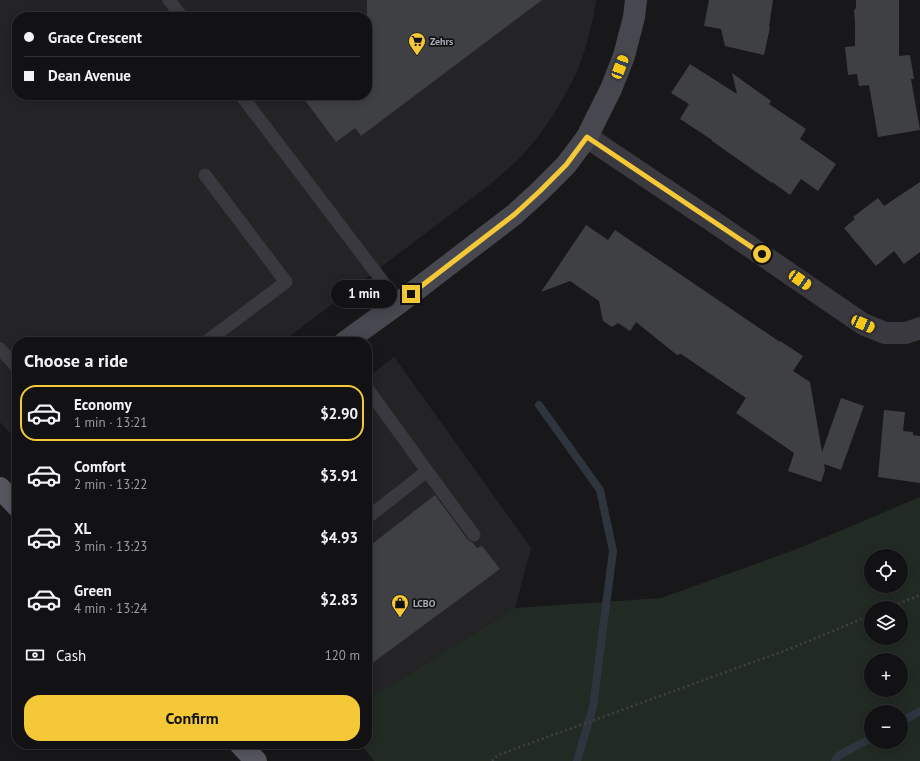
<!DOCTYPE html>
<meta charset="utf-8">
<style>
:root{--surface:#121214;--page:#1b1b1d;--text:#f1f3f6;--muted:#9c9ea0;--line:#313234;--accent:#f4c837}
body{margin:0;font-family:"PT Sans",sans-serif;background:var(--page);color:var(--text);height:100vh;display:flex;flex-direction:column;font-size:15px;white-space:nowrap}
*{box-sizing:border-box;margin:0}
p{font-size:13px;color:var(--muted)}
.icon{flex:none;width:22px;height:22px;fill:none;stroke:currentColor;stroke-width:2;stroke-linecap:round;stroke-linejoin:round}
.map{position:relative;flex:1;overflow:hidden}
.sheet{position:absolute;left:12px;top:337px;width:360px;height:412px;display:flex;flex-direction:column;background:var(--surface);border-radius:16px;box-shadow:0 2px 10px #0003,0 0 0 1px var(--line)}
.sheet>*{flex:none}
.top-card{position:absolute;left:12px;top:12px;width:360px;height:88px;border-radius:16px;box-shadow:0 2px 10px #0003,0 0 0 1px var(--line);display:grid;align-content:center;height:88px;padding:0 12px;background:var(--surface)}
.fabs{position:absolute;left:864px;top:549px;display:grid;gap:8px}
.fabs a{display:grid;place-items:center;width:44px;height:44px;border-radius:50%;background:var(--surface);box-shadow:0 2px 10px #0003,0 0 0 1px var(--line);font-size:20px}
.end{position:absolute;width:18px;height:18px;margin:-9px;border:5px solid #f4c837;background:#111;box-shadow:0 0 0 2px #111}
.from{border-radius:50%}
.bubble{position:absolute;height:28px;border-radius:14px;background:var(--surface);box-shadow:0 2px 10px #0003,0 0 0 1px var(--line);font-size:13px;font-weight:800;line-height:28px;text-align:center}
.car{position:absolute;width:12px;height:24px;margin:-12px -6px;border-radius:5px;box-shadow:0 0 3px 1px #0007;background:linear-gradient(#f5c518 24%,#345 0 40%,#f5c518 0 76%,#345 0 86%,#f5c518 0)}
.top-card b{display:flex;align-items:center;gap:14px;height:38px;font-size:15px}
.top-card b+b{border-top:1px solid var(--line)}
.top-card i{width:10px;height:10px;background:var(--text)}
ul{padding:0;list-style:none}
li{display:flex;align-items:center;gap:12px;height:56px;margin:0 8px 6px;padding:0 4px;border:2px solid transparent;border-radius:16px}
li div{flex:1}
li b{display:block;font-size:15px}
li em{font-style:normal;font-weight:800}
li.selected{border-color:var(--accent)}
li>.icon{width:36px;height:36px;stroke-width:1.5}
h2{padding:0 12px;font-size:18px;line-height:48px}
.pay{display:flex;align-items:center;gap:10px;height:44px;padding:0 12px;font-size:15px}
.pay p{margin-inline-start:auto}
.action{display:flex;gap:8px;margin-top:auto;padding:8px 12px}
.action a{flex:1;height:46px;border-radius:16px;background:var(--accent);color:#111;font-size:16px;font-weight:800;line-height:46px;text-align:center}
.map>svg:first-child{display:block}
.built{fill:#242427;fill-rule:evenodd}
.green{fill:#222a24;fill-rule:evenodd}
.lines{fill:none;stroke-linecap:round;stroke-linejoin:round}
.stream{stroke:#2e353f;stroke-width:8}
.building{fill:#3f4044}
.path{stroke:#3f4046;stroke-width:2.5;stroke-dasharray:2 3;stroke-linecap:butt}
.lane{stroke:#39393f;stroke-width:13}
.street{stroke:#39393f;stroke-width:22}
.secondary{stroke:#47484f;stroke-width:22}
.primary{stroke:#55565e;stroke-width:22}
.route{stroke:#f4c837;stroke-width:5}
.labels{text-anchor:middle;stroke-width:3.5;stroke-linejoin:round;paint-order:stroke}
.poi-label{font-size:10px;font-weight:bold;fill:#aaadba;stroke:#131315;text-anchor:start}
</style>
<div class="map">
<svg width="920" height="761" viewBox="0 0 920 761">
<rect width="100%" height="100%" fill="#18181a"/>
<path class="built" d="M0 0H596L594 14 586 46 578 69 565 95 552 117 537 138 518 160 492 183 282 342H17V440L0 422ZM17 17H367V95H17Z
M394 357 531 548 515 608 367 700V378Z"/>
<path class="green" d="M920 497V761H374L361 744H367V700L515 608 661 598 797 549ZM871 556H901V586H871ZM871 608H901V638H871ZM871 660H901V690H871ZM871 712H901V742H871Z"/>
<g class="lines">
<path class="stream" d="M539 405 600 490 613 551 593 707 577 761
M901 722 920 711
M835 761 838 756 871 738"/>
</g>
<path class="building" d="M367 0H542L361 136 355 128 336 142 301 95H367Z
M709 0H773L769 27H770L764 55 725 46 721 29 704 26Z
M856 0H899V56L910 55 914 79H911L920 130 878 137 869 85 859 86 857 74 848 75 845 47 855 46V22L854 10 856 8Z
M690 64 737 94 732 73 771 101 769 104 806 129 800 139 836 164 818 191 801 179 790 195 772 182V183L712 141V140L680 119 689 104 671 93Z
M920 182V252L904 264 894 251 876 266 844 228 855 219 853 217 878 198 884 206Z
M586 225 608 240 615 230 780 342V341L803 356 793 371 810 382 822 452 841 398 864 406 841 470 824 464 825 470 821 482 788 471 794 453 736 413 746 398 681 354 677 355 636 322 630 331 618 323 612 327 603 321 599 301 570 281 541 292Z
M884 410 905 412 903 431 913 432V435L920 436V483L878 477Z
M435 495 468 540 473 543 477 548 482 546 500 569 367 667V548Z"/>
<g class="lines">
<path class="path" d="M889 608 920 595
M492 761 498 755 792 648 871 615"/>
<path class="lane" d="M169 0 182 17
M241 95 399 303
M205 175 286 282 206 342
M0 349 17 367
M367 388 427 471 367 518
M427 471 474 535"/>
<path class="street" d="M587 137 711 220 863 324 885 333H906L920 328"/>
<path class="secondary" d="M345 342 399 303 515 214 540 191 566 165 587 137 611 89 624 56 634 17 636 0"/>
<path class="primary" d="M0 488 17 506
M240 744 256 761"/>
</g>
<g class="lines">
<path class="route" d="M411 294 515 214 540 191 566 165 587 137 762 254"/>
</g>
<defs>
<symbol id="supermarket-pin" viewBox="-11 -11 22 30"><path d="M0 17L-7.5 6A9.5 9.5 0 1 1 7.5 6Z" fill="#f4c837" stroke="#131315"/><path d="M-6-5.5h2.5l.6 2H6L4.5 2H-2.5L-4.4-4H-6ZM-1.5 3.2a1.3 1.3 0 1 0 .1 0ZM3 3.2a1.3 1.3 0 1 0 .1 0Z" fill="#111"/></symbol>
<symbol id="shop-pin" viewBox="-11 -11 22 30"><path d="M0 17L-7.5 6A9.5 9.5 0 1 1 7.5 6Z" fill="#f4c837" stroke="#131315"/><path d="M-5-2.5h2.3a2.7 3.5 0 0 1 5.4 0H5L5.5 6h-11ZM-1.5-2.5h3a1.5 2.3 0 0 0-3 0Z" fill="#111"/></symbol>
</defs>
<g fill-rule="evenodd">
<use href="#supermarket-pin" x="407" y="31" width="20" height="27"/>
<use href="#shop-pin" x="390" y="593" width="20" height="27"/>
</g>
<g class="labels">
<g class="poi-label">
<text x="430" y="45">Zehrs</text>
<text x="413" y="607">LCBO</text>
</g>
</g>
</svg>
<div class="fabs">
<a><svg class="icon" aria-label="locate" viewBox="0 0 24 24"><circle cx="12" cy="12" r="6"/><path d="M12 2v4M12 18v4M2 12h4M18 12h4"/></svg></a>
<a><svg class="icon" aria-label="layers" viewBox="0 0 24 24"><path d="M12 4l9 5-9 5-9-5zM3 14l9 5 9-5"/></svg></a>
<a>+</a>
<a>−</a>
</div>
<i class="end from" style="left:762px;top:254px"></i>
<i class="end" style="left:411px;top:294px"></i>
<div class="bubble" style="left:331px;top:280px;width:66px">1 min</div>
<i class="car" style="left:620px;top:67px;rotate:21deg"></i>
<i class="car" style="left:800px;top:280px;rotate:124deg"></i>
<i class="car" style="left:863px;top:324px;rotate:114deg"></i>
<div class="top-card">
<b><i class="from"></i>Grace Crescent</b>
<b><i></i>Dean Avenue</b>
</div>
<section class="sheet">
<h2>Choose a ride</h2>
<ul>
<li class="selected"><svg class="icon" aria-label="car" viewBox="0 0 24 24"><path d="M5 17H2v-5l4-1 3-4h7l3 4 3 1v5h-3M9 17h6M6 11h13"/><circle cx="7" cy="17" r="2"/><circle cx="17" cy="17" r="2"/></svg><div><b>Economy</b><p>1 min · 13:21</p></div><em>$2.90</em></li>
<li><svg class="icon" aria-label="car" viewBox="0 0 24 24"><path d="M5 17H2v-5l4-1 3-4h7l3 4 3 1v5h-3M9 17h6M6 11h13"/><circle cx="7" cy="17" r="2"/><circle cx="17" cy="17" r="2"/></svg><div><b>Comfort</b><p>2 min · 13:22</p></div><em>$3.91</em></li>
<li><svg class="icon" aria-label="car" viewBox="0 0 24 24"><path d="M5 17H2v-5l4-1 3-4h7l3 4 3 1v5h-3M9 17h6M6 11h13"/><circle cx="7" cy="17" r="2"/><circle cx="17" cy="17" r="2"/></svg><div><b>XL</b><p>3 min · 13:23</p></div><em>$4.93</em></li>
<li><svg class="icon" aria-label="car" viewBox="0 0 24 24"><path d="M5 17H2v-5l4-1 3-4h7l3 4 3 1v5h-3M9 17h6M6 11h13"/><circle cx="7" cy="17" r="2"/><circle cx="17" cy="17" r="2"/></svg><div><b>Green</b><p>4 min · 13:24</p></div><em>$2.83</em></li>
</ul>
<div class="pay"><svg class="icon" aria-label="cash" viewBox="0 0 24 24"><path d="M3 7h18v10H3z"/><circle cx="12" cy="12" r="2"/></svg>Cash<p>120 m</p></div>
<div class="action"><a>Confirm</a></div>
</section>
</div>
